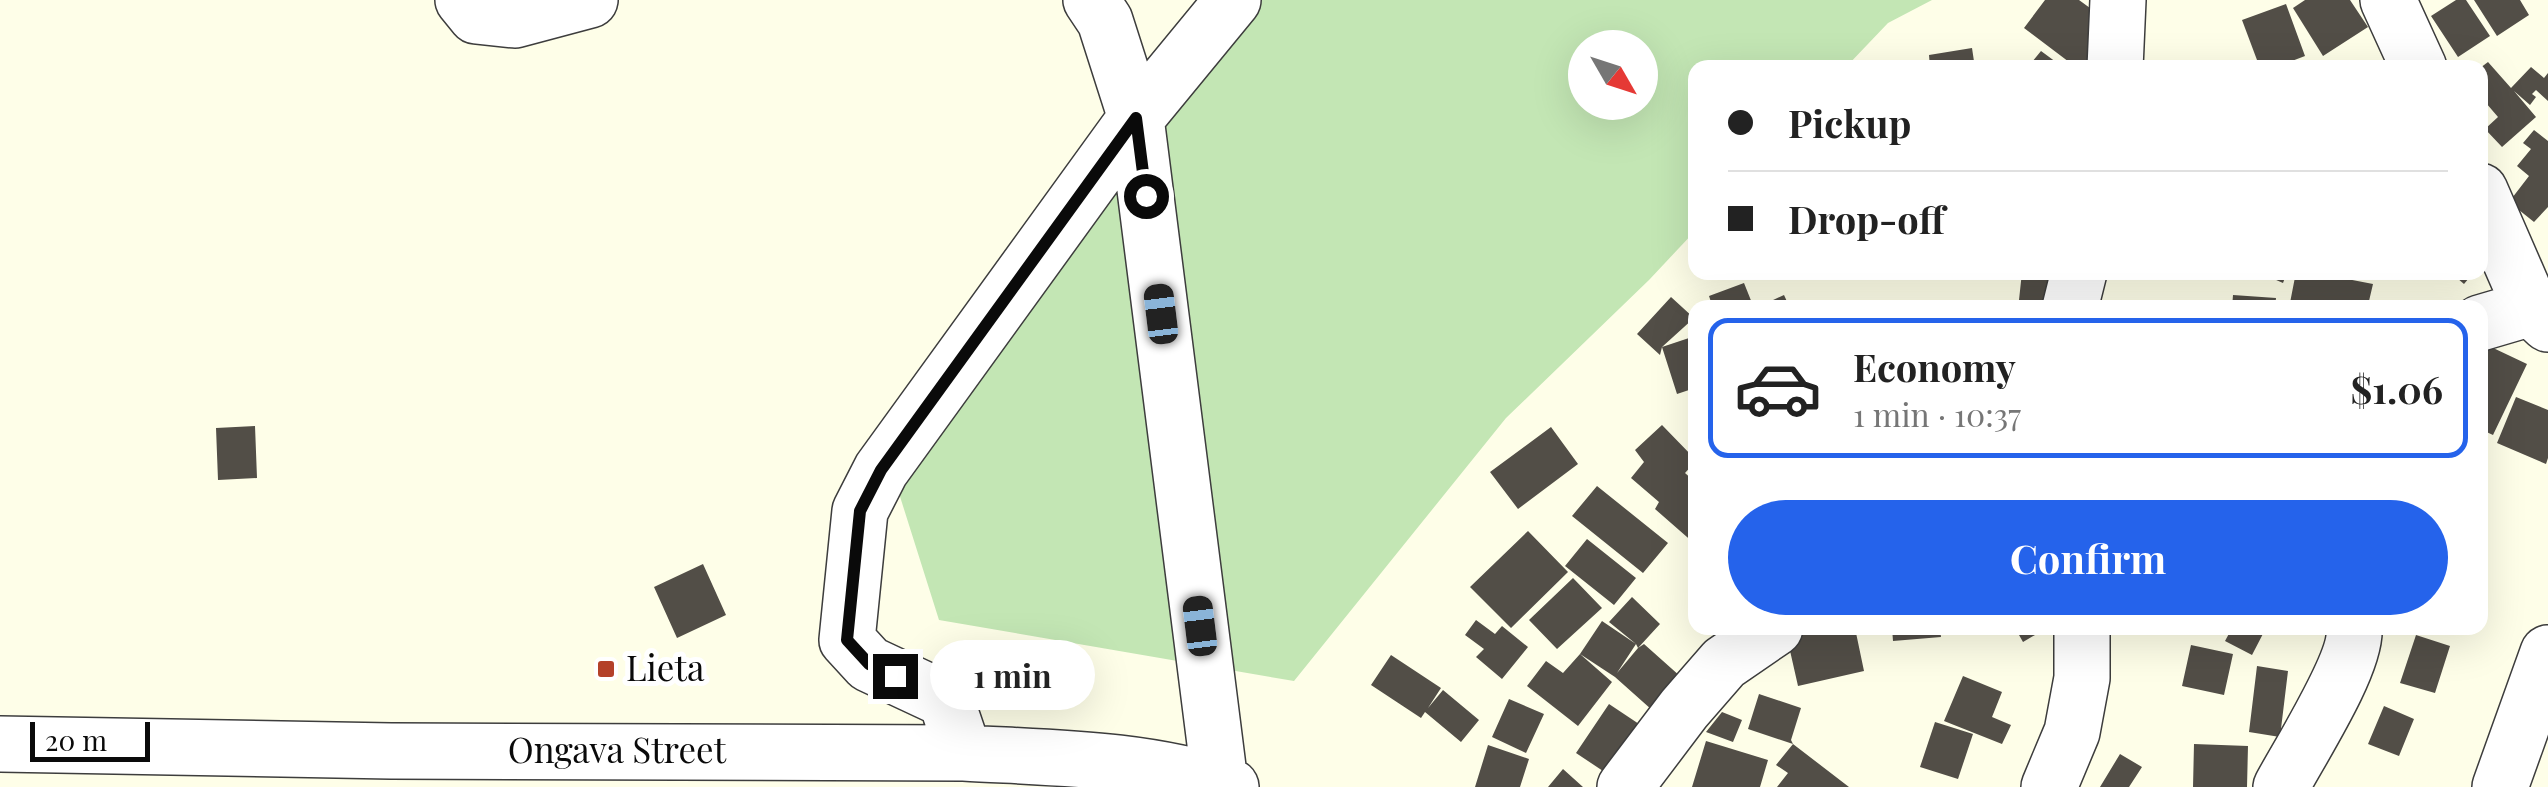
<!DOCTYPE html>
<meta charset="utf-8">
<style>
:root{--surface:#fff;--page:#f2f2f2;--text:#222;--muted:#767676;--line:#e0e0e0;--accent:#2563eb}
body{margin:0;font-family:"Playfair Display",serif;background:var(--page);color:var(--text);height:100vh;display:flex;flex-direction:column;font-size:38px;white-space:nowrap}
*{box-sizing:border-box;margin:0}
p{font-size:32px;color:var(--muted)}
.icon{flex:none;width:55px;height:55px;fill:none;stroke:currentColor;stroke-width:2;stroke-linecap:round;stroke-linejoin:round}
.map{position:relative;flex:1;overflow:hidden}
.panel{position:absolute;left:1688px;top:300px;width:800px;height:335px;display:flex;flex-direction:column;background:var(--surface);border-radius:20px;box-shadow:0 10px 40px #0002}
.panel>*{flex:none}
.top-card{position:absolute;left:1688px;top:60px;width:800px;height:220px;border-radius:20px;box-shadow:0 10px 40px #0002;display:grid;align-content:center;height:220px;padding:0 40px;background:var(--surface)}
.needle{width:65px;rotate:129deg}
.controls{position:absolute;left:1568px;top:30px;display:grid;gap:20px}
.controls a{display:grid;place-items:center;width:90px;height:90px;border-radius:50%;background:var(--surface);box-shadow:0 10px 40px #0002;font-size:50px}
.scale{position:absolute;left:30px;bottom:25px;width:120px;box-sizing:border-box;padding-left:10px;border:5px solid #0a0a0a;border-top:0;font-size:28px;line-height:35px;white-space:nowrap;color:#0a0a0a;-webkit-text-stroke:8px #fff;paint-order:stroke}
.end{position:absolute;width:45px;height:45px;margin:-22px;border:12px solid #0a0a0a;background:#fff;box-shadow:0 0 0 5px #fff}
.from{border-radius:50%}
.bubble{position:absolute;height:70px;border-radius:35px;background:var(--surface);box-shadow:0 10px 40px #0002;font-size:32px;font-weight:700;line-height:70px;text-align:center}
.car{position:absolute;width:30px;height:60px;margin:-30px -15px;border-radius:12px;box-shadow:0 0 8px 2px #0007;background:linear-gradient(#222 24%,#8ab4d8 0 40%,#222 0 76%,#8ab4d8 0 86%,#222 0)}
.top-card b{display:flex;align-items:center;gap:35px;height:95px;font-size:38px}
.top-card b+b{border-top:2px solid var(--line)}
.top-card i{width:25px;height:25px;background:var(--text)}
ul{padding:18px 0 0;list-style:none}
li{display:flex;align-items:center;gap:30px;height:140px;margin:0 20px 15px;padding:0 20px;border:5px solid var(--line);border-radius:20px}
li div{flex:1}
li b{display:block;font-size:38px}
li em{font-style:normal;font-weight:700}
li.selected{border-color:var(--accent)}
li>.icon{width:90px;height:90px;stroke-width:1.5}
.button{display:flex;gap:20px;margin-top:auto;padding:20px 40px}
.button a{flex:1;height:115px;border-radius:60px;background:var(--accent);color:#fff;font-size:40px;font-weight:700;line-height:115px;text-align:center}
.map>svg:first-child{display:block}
.green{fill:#c3e6b4;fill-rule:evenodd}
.building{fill:#524e47}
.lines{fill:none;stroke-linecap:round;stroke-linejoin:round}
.minor-casing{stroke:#3d3d3d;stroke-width:58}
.minor{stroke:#fff;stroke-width:55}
.route{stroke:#0a0a0a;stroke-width:12}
.poi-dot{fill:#b44128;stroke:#fff;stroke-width:4}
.labels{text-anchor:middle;stroke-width:10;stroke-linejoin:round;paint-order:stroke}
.poi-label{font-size:35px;fill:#0a0a0a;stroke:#fff;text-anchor:start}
.street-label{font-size:35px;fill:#0a0a0a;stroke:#fff}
</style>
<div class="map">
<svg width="2548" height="787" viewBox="0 0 2548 787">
<rect width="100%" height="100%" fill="#fefee8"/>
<path class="green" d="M1233 0H1932L1888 23 1846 67 1695 68V231L1649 280 1506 418 1294 681 939 620 897 487ZM1585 48H1640V102H1585Z"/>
<path class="building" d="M2045 0H2079L2116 27 2085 68H2077L2024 28Z
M2305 0H2350L2368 27 2323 56 2293 8Z
M2456 0H2466L2490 36 2458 57 2431 16Z
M2474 0H2520L2529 15 2497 36Z
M2286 4 2305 56 2274 68H2260L2242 20Z
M1972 48 1975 68H1930L1929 55Z
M2041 51 2060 65 2058 68H2027Z
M2488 62 2511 88 2531 67 2544 78 2548 73V101L2536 90 2532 94 2536 97 2530 105 2514 91 2536 117 2502 147 2485 129 2498 117 2480 96V68Z
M2534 130 2548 141V207L2534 222 2509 202 2529 176 2517 166 2531 149 2523 143Z
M2022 272H2057L2054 304 2019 300Z
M2258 272H2287L2283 283Z
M2296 272H2311L2373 284 2369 301 2396 306V308H2289Z
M2450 272H2474L2464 284Z
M1744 283 1754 308H1713L1709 296Z
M1784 295 1790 308H1756Z
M2233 295 2276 298 2275 308H2232Z
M1671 297 1694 318 1662 347 1660 355 1637 334Z
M1695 336V388L1677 394 1662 347Z
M2489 346 2527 364 2493 435 2480 429V365Z
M2516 397 2548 410V458L2546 464 2497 443Z
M1662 425 1695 459V462L1685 473 1695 482V544L1655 509 1659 502 1631 478 1644 462 1635 450Z
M255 426 257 478 218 480 216 428Z
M1551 427 1578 464 1518 509 1490 472Z
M1597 486 1668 543 1643 573 1572 516Z
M1528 531 1568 572 1511 628 1470 587Z
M1587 539 1636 578 1614 605 1565 566Z
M703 564 726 615 677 638 654 587Z
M1573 578 1602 608 1557 649 1529 620Z
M1632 597 1660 624 1638 648 1636 644 1609 622Z
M1476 620 1495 634 1502 626 1528 647 1502 679 1476 657 1484 649 1465 635Z
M1602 621 1636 644 1617 673 1638 648 1644 644 1690 685 1661 718 1615 677 1580 654Z
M1808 628H1855L1864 671 1798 686 1786 633Z
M1892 628H1940L1941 637 1893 641Z
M2015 628H2047L2023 642Z
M2232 628H2266L2252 655 2225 641Z
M2416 635 2450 646 2435 693 2400 683Z
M2191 645 2233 654 2224 695 2182 686Z
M1580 654 1612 682 1578 726 1527 686 1546 661 1563 673Z
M1391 655 1441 688 1428 708 1443 690 1479 720 1461 742 1425 712 1421 718 1371 685Z
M2257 666 2288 671 2280 737 2249 732Z
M1963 676 2002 692 1992 717 2011 725 2002 744 1944 721Z
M1759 694 1801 708 1791 740 1793 744 1748 729Z
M1509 699 1544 714 1526 753 1492 737Z
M1609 704 1651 732 1618 781 1576 753Z
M2384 706 2414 719 2399 756 2368 744Z
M1722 712 1742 720 1733 742 1706 732Z
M1935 722 1973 734 1958 779 1920 767Z
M1706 741 1768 760 1760 787H1692Z
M1793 744 1849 787H1777L1788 773 1776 765Z
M2194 744 2248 746 2247 787H2193Z
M1488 745 1529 759 1520 787H1475Z
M2120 754 2142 767 2129 787H2100Z
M1563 769 1583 787H1548Z"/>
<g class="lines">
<defs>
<path id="minor" d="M463 0 476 16 515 20 590 0
M1091 0 1105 21 1136 118 1220 783
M2388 0 2419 68
M2115 68 2118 0
M2480 191 2531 308 2548 324
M2070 308 2079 272
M2480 323 2531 308
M0 744 391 751 964 753C1052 758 1146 758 1231 787
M964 753 946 700 869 664 847 640 860 511 881 470 1136 118 1233 0
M1625 787 1684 709 1724 663 1775 628
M2049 787 2072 732 2082 678V628
M2281 787C2299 753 2358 662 2354 628
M2500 787 2548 653"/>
</defs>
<use href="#minor" class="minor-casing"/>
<use href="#minor" class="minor"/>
</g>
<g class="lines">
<path class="route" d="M895 676 869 664 847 640 860 511 881 470 1136 118 1146 196"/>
</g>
<rect class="poi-dot" x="596" y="659" width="20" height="20" rx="5"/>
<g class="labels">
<g class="poi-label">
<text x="626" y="681">Lieta</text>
</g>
<g class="street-label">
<text x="617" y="763">Ongava Street</text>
</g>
</g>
</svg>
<div class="controls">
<a><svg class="needle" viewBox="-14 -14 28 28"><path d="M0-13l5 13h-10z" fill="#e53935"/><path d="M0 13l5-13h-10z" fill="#767676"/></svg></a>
</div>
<div class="scale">20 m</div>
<i class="end from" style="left:1146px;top:196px"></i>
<i class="end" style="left:895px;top:676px"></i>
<div class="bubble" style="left:930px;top:640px;width:165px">1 min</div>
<i class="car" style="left:1161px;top:314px;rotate:353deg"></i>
<i class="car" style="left:1200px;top:626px;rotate:353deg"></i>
<div class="top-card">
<b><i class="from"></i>Pickup</b>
<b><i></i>Drop-off</b>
</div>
<section class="panel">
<ul>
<li class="selected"><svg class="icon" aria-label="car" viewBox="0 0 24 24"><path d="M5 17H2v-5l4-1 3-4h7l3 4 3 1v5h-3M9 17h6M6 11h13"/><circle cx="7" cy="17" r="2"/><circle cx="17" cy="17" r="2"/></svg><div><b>Economy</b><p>1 min · 10:37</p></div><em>$1.06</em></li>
</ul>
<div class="button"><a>Confirm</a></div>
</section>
</div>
